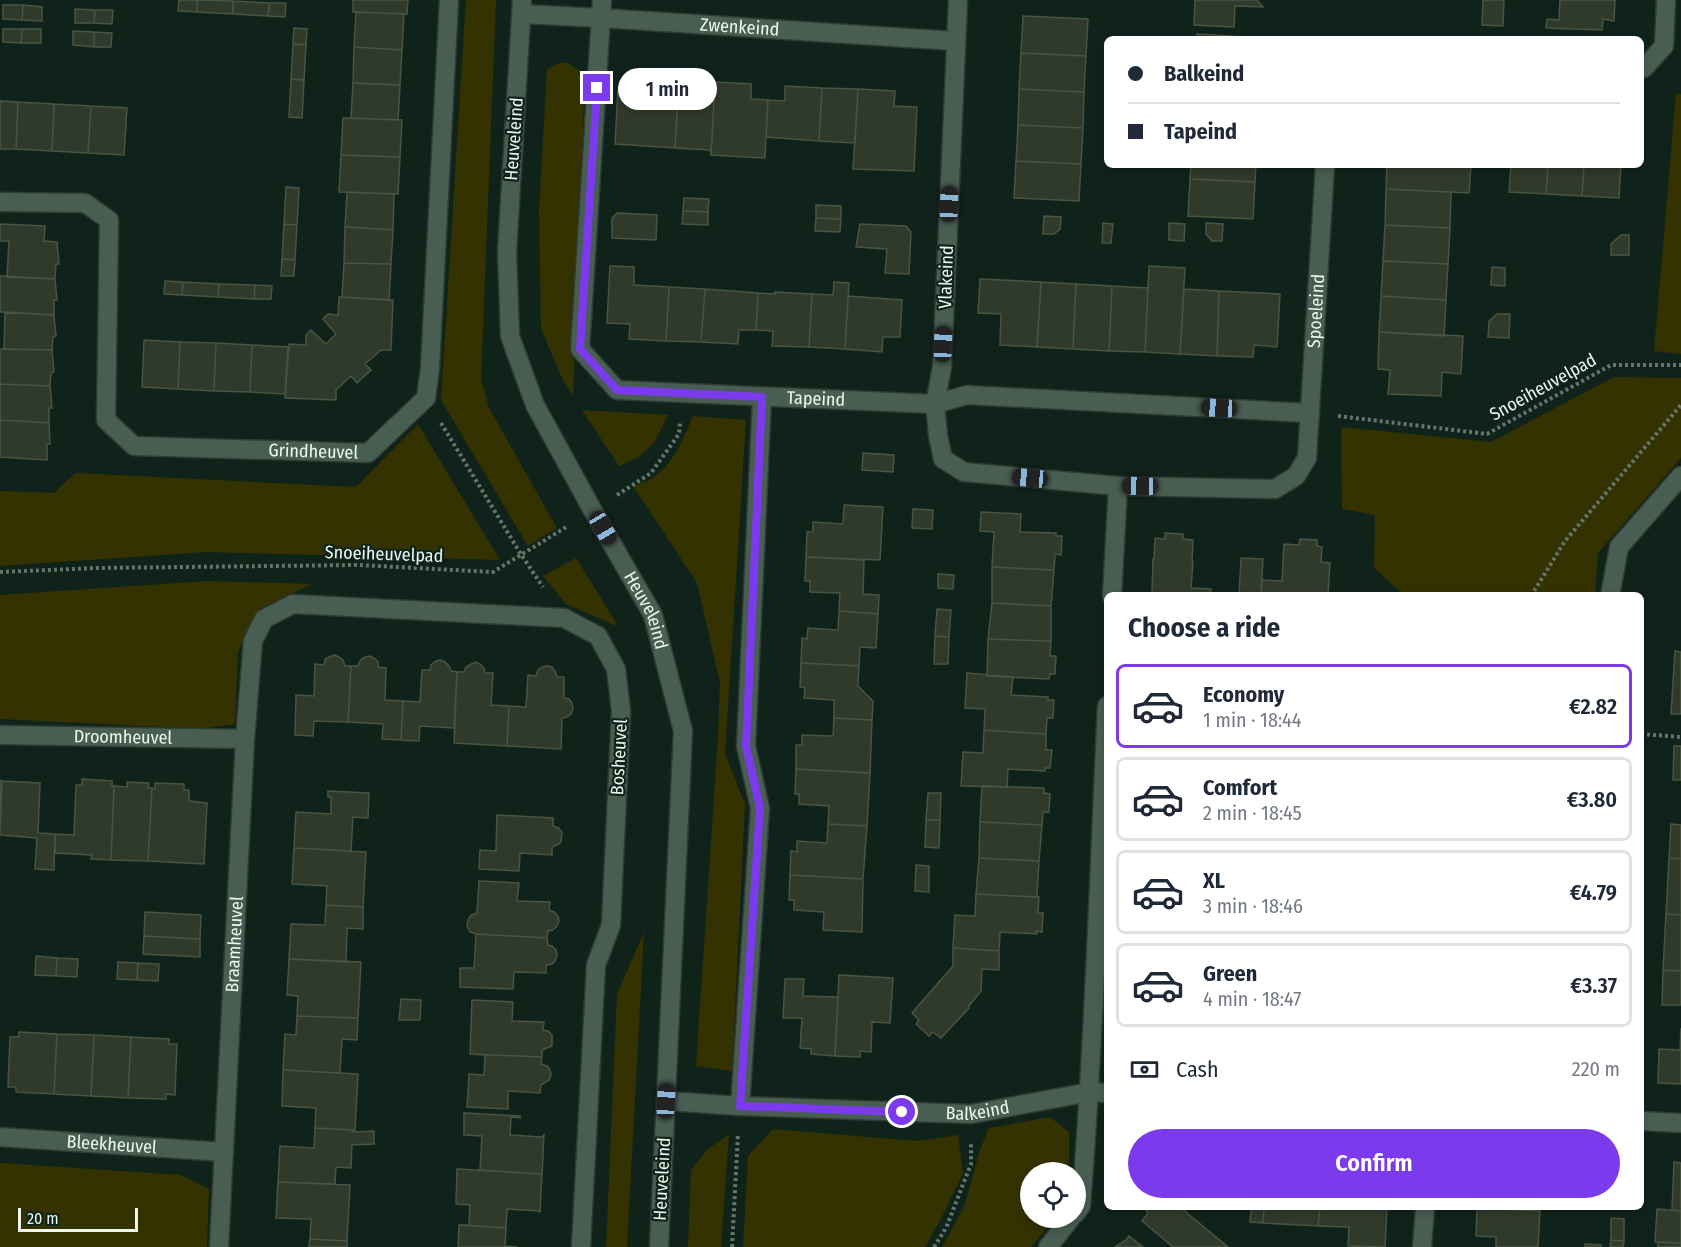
<!DOCTYPE html>
<meta charset="utf-8">
<style>
:root{--surface:#fff;--page:#f6f6f7;--text:#1f2937;--muted:#747a83;--line:#e0e1e3;--accent:#7c3aed}
body{margin:0;font-family:"Fira Sans Condensed",sans-serif;background:var(--page);color:var(--text);height:100vh;display:flex;flex-direction:column;font-size:22px;white-space:nowrap}
*{box-sizing:border-box;margin:0}
p{font-size:20px;color:var(--muted)}
.icon{flex:none;width:33px;height:33px;fill:none;stroke:currentColor;stroke-width:2;stroke-linecap:round;stroke-linejoin:round}
.map{position:relative;flex:1;overflow:hidden}
.sheet{position:absolute;left:1104px;top:592px;width:540px;height:618px;display:flex;flex-direction:column;background:var(--surface);border-radius:9px;box-shadow:0 3px 9px #0003}
.sheet>*{flex:none}
.guide{position:absolute;left:1104px;top:36px;width:540px;height:132px;border-radius:9px;box-shadow:0 3px 9px #0003;display:grid;align-content:center;height:132px;padding:0 24px;background:var(--surface)}
.tools{position:absolute;left:1020px;top:1162px;display:grid;gap:12px}
.tools a{display:grid;place-items:center;width:66px;height:66px;border-radius:50%;background:var(--surface);box-shadow:0 3px 9px #0003;font-size:30px}
.scale{position:absolute;left:18px;bottom:15px;width:120px;box-sizing:border-box;padding-left:6px;border:3px solid #eaf6ef;border-top:0;font-size:16px;line-height:21px;white-space:nowrap;color:#eaf6ef;-webkit-text-stroke:4px #10231a;paint-order:stroke}
.end{position:absolute;width:27px;height:27px;margin:-14px;border:8px solid #7c3aed;background:#fff;box-shadow:0 0 0 3px #fff}
.from{border-radius:50%}
.bubble{position:absolute;height:42px;border-radius:21px;background:var(--surface);box-shadow:0 3px 9px #0003;font-size:20px;font-weight:600;line-height:42px;text-align:center}
.car{position:absolute;width:18px;height:36px;margin:-18px -9px;border-radius:8px;box-shadow:0 0 4px 2px #0007;background:linear-gradient(#222 24%,#8ab4d8 0 40%,#222 0 76%,#8ab4d8 0 86%,#222 0)}
.guide b{display:flex;align-items:center;gap:21px;height:57px;font-size:22px}
.guide b+b{border-top:2px solid var(--line)}
.guide i{width:15px;height:15px;background:var(--text)}
ul{padding:0;list-style:none}
li{display:flex;align-items:center;gap:18px;height:84px;margin:0 12px 9px;padding:0 12px;border:3px solid var(--line);border-radius:9px}
li div{flex:1}
li b{display:block;font-size:22px}
li em{font-style:normal;font-weight:600}
li.current{border-color:var(--accent)}
li>.icon{width:54px;height:54px;stroke-width:1.5}
h2{padding:0 24px;font-size:27px;line-height:72px}
.pay{display:flex;align-items:center;gap:15px;height:66px;padding:0 24px;font-size:22px}
.pay p{margin-inline-start:auto}
.cta{display:flex;gap:12px;margin-top:auto;padding:12px 24px}
.cta a{flex:1;height:69px;border-radius:36px;background:var(--accent);color:#fff;font-size:24px;font-weight:600;line-height:69px;text-align:center}
.map>svg:first-child{display:block}
.green{fill:#353201}
.building{fill:#303a2a;stroke:#495442;stroke-width:1.5}
.lines{fill:none;stroke-linecap:round;stroke-linejoin:round}
.minor-casing{stroke:#2f3b34;stroke-width:21}
.tertiary-casing{stroke:#2f3b34;stroke-width:21}
.path{stroke:#64756c;stroke-width:4;stroke-dasharray:3 3;stroke-linecap:butt}
.minor{stroke:#495e53;stroke-width:18}
.tertiary{stroke:#495e53;stroke-width:18}
.route{stroke:#7c3aed;stroke-width:8}
.labels{text-anchor:middle;stroke-width:4.5;stroke-linejoin:round;paint-order:stroke}
.street-label{font-size:18px;fill:#eaf6ef;stroke:#10231a}
</style>
<div class="map">
<svg width="1681" height="1247" viewBox="0 0 1681 1247">
<rect width="100%" height="100%" fill="#10231a"/>
<path class="green" d="M466 0H496L481 380 489 408 557 528 528 546 441 400Z
M559 63H568L585 74 573 395 563 380 541 329 539 212 547 69Z
M1676 94H1681V354L1654 351Z
M1614 377 1681 378V458L1598 553 1595 595H1404L1374 568 1375 515 1342 509 1341 427 1491 442Z
M582 410 668 415C653 446 651 453 619 466Z
M693 416 746 420 725 754 745 804 732 1071 696 1066 718 737 720 683 697 583 633 486C638 484 645 482 651 479 673 466 683 439 693 416Z
M418 424 500 560 206 552 0 566V491L54 493 75 473 356 487Z
M576 558 615 621 617 626 566 604 543 576Z
M207 581 312 584 259 609 238 652 235 724 202 729 0 719V595Z
M644 932 627 1247H606L617 994Z
M1050 1117 1069 1132V1173H1030V1218H1055L1031 1247H942L964 1207 980 1150 989 1128Z
M773 1129 916 1141 958 1135 963 1173 942 1217 925 1247H743L748 1156Z
M729 1134 721 1247H688L691 1170 707 1150Z
M0 1163 181 1175 209 1189 207 1247H0Z"/>
<path class="building" d="M179 0H197V12L178 11Z
M197 0 233 1V14L197 12Z
M353 0H408L407 14 353 12Z
M1195 0H1257L1263 7 1235 6 1234 27 1194 25Z
M1483 0H1504L1503 26 1482 25Z
M1560 0H1615L1614 21 1603 19 1602 30 1546 28 1547 19 1559 20Z
M233 1 270 3 268 16 233 14Z
M270 3H286L285 17 268 16Z
M3 5H23L22 20 3 19Z
M23 5 42 7V21L22 20Z
M75 9 95 10 94 23H75Z
M95 10H113L112 24 94 23Z
M356 12 404 14 402 50 354 47Z
M1023 16 1088 19 1086 56 1021 53Z
M294 28 307 29 306 45 293 44Z
M3 29H22L21 43 3 42Z
M22 29H41V43H21Z
M73 31 94 32V47L73 45Z
M94 32 112 33 111 47H94Z
M1197 34 1262 38V39H1197Z
M293 44 306 45 304 80 291 79Z
M354 47 402 50 400 85 353 83Z
M1021 53 1086 56 1084 92 1019 89Z
M291 79 304 80 302 118 289 117Z
M642 79 679 81 675 148 615 144 618 90 641 91Z
M679 81 715 82 711 156 710 150 675 148Z
M715 82 751 84V99L768 100 765 158 711 155Z
M353 83 400 85 398 120 351 118Z
M785 86 822 88 819 141 766 137 768 100 785 101Z
M822 88 858 89 855 143 819 141Z
M858 89 895 91 894 106 917 107 914 171 853 169Z
M1019 89 1084 92 1083 128 1018 125Z
M0 101 18 102 16 149H0Z
M18 102 54 104 52 151 16 149Z
M54 104 91 106 88 153 52 151Z
M91 106 127 108 124 155 88 153Z
M343 118 402 120 400 157 341 155Z
M1018 125 1083 128 1081 164 1016 161Z
M341 155 400 157 398 194 339 192Z
M1016 161 1081 164 1079 201 1014 198Z
M1191 165H1256L1255 182 1190 179Z
M1387 165H1471L1469 193 1386 189Z
M1511 165H1548L1546 194 1509 192Z
M1548 165H1584L1582 196 1546 194Z
M1584 165H1621L1619 198 1582 196Z
M1190 179 1255 182 1253 219 1188 216Z
M286 187 299 188 297 225 284 224Z
M1386 189 1451 192 1450 228 1385 225Z
M347 192 394 194 393 230 345 227Z
M684 198 709 199 708 212 683 211Z
M816 205 841 206V219L816 218Z
M683 211 708 212V225L682 224Z
M617 213 657 215 656 240 612 238V218Z
M1044 216 1061 217 1060 229 1054 234H1043Z
M816 218 841 219 840 232 815 231Z
M1103 223 1113 224 1111 243H1102Z
M1169 223 1185 224 1184 241 1169 240Z
M1206 223 1223 224 1222 241H1212L1206 234Z
M0 224 45 226 44 241 57 242 59 264H56L55 279 7 277 9 241H0Z
M284 224 297 225 295 260 282 259Z
M860 224 906 226 911 232 909 274 885 273 887 249 856 247Z
M1385 225 1450 228 1448 264 1383 261Z
M345 227 393 230 391 264 344 263Z
M1621 235H1629V255H1611V244Z
M282 259 295 260 294 276H281Z
M1383 261 1448 264 1446 300 1381 296Z
M344 263 391 264 389 300 342 297Z
M610 266 634 267V285L669 287 666 341 629 339 630 324 607 323Z
M1149 266 1185 268 1180 354 1145 352Z
M1492 267 1505 268V286L1491 285Z
M0 276 55 279 57 300H54V315L0 312Z
M980 279 1041 282 1037 347 1000 345 1001 314 978 313Z
M165 281 183 282 182 295 164 294Z
M183 282 219 284 218 297 182 295Z
M834 282 849 283 845 349 809 347 812 294 833 295Z
M1041 282 1076 284 1073 349 1037 347Z
M219 284 255 285 254 299 218 297Z
M1076 284 1112 286 1109 351 1073 349Z
M255 285 272 286 271 299H254Z
M1112 286 1148 288 1145 352 1109 351Z
M669 287 705 289 701 342 666 341Z
M705 289 758 293 756 330H739L738 344 701 342Z
M1184 289 1219 291 1217 356 1180 354Z
M1219 291 1280 294 1277 347 1254 345 1253 357 1217 356Z
M775 292 812 294 809 347 772 346 773 331 756 330 758 293 775 294Z
M848 296 902 300 900 337H883L882 352 845 349Z
M1381 296 1446 300 1444 336 1379 332Z
M339 297 393 300 391 350H381L365 364 371 370 357 383 351 376 336 390V400L285 398 289 344 306 345V335L311 330 326 344 336 334 323 319 328 314 338 315Z
M5 312 54 315 56 336 53 337 52 350 4 349Z
M1497 314H1510L1509 338 1488 337 1489 321Z
M1379 332 1463 336 1461 374 1442 372 1441 396 1388 394 1390 370 1378 369Z
M144 340 180 342 178 389 142 387Z
M180 342 216 343 214 391 178 389Z
M216 343 252 345 250 392 214 391Z
M252 345 288 347 285 394 250 392Z
M0 349 52 350 54 372 51 373 50 386 0 384Z
M0 384 50 386 52 408H49V423L0 420Z
M0 420 49 423 50 444H47V460L0 457Z
M863 453 894 455 893 472 862 470Z
M844 505 883 507 880 560 806 557 807 532H813V522L843 524Z
M913 509 933 510 932 529 912 528Z
M981 512 1021 514 1020 532 1056 533V536H1062L1061 555 1055 554 1054 570 992 567 994 532 980 531Z
M1165 533 1183 534V539L1193 540 1192 561H1193L1191 588 1211 589 1210 596H1152L1153 559H1154L1155 538 1165 539Z
M1300 539 1317 540V546L1322 547 1321 562 1330 563 1328 594H1320V596H1261L1262 580 1282 581 1284 544 1299 545Z
M806 557 864 560 863 594 879 595 878 614 839 611 840 593 810 592V581H805Z
M1241 558 1263 559 1261 596H1239Z
M992 567 1054 570 1051 606 992 603Z
M938 574 954 575 953 589 938 588Z
M992 603 1051 606V641L988 639Z
M937 609 951 610 949 637 935 636Z
M839 611 878 614 876 648 860 647 859 666 801 663 802 638 807 639 808 628 838 630Z
M935 636 949 637 948 664H934Z
M988 639 1051 641 1050 656H1056L1055 674H1050L1049 679 987 676Z
M1675 651 1681 652V714H1671Z
M334 655 339 657 343 660 345 666H351L348 722 314 721 313 736 295 735 296 695 314 696 315 664 324 665 325 659Z
M369 656 374 658 378 662V667L386 668 385 700 403 701 401 740 382 739 383 724 348 722 351 666H358L360 661 363 658Z
M440 660 445 662 449 666 451 671 457 672 454 728 420 726 419 741 401 740 403 701 420 702 422 670H430L431 665 436 661Z
M475 662 480 664 484 668 485 673H493L491 705 509 706 507 746 454 743 457 672H464L466 667Z
M801 663 859 666 858 686 873 701 872 720 834 718V700L804 698 805 688 800 687Z
M547 666 552 667 555 671 557 677H564V698L569 699 572 703 573 709 571 714 567 717 562 718 561 749 507 746 509 706 526 707 528 675 536 676 538 670 542 667Z
M967 673 1013 677 1011 695 1048 697V700H1054L1053 718H1047L1046 734 984 730 985 709 965 708Z
M834 718 872 720 870 773 796 769V745H802V735L833 736Z
M984 730 1046 734V750H1052L1050 768H1045V771L1008 769 1007 787 961 786 963 752 983 753Z
M1674 746H1681V780H1673Z
M796 769 870 773 867 826 828 824 829 806 799 804V794H795Z
M82 779 112 781V786H114L111 860 91 859 92 855 55 853V834L74 835 76 785H82Z
M0 780 2 781 0 823Z
M2 781 40 783 38 833 55 834 54 870 35 869 37 838 0 835Z
M127 782 149 783 148 788H152L148 861 111 860 114 786 127 787Z
M155 783 184 784V790H189V801L207 803 204 864 148 861 152 788 155 789Z
M982 786 1044 788V793L1050 794 1049 812H1043L1042 825 980 822Z
M328 791 369 793 368 818 353 817 351 851 294 848 296 812 331 814V797H328Z
M928 793H941L940 820H926Z
M497 815 553 818V826L558 828 562 832 561 842 557 845 552 847V855L520 853 519 871 479 869 480 850 496 851Z
M926 820H940L939 848 925 847Z
M980 822 1042 825 1039 861 979 858Z
M828 824 867 826 863 879 790 875 791 851 797 852V841L827 843Z
M1671 824 1681 825V859L1669 858Z
M294 848 366 852 363 907 326 905 327 886 292 884Z
M979 858 1039 861 1037 896 1039 897 976 894Z
M1669 858 1681 859V915L1666 914Z
M916 865 929 866V892L915 891Z
M790 875 863 879 862 932 823 930 824 912 794 910V900H789Z
M479 881 519 883 517 901 550 902 549 910 554 912 558 916 559 921 557 926 553 930 548 931 547 938 476 934 470 932 467 926 468 920 471 915 477 913Z
M976 894 1039 897 1038 913H1043L1042 932 1036 931 1037 934 1000 932 999 951 953 948 955 915 975 916Z
M326 905 363 907V929L347 928 346 962 289 959 291 924 325 925Z
M145 912 201 915 200 939 144 936Z
M1666 914 1681 915V971L1663 970Z
M476 934 547 938 548 945 552 946 556 950 557 955 555 961 552 964 546 965V973L514 972 513 989 460 987V968H474Z
M144 936 200 939V957L143 954Z
M953 948 999 951V970L982 969 981 991 968 1007 969 1008 941 1038 933 1032 929 1036 916 1024 919 1020 912 1013 953 966Z
M36 956 57 958 56 976 35 975Z
M57 958 78 959 77 977 56 976Z
M289 959 361 962 358 1018 297 1016 298 996 287 995Z
M118 962 138 963 137 980 117 979Z
M138 963 159 964 158 981 137 980Z
M1663 970 1681 971V1005H1662Z
M839 975 893 978 890 1023 872 1022 871 1052 860 1051V1057L835 1056Z
M785 979H804L803 996 838 997 835 1056 811 1054V1049L800 1048 802 1018H783Z
M401 999 421 1000 420 1020H399Z
M472 1000 513 1002 512 1021 544 1022 543 1030 548 1031 552 1035V1046L542 1050V1057L470 1054Z
M297 1016 358 1018 357 1040 342 1039 340 1073 283 1070 285 1034 296 1035Z
M1681 1028V1084L1658 1083 1659 1049 1680 1050Z
M19 1032 57 1034 54 1094 16 1092V1087H8L10 1037H19Z
M57 1034 94 1035 91 1096 54 1094Z
M94 1035 131 1037 128 1098 91 1096Z
M131 1037 169 1039V1044H177L175 1095 166 1094V1099L128 1098Z
M470 1054 542 1057 541 1064 547 1066 550 1070 551 1075 549 1080 541 1085 540 1093 508 1091V1109L467 1107 469 1074 484 1075 485 1055Z
M283 1070 358 1074 355 1130 315 1128 316 1108 282 1106Z
M464 1113 520 1116V1118L511 1117 510 1135 542 1137 544 1135 542 1174 480 1170 482 1136 464 1135Z
M315 1128 353 1130 352 1132 374 1131V1144L352 1145 351 1168 336 1167 335 1184 278 1182 280 1146 314 1148Z
M1674 1162 1681 1163V1211L1672 1210Z
M457 1169 542 1174 540 1212 538 1211 507 1209 506 1228 459 1225H469L470 1205 456 1204Z
M278 1182 350 1185 347 1241 310 1239 311 1219 276 1218Z
M1147 1208H1181L1228 1247H1173L1142 1221 1148 1213 1145 1209Z
M1251 1208H1264L1263 1223 1250 1222Z
M1264 1208H1320L1318 1226 1263 1223Z
M1320 1208H1387L1385 1247 1348 1246 1349 1227 1318 1226Z
M1477 1208 1540 1211 1538 1247H1496V1237L1476 1236Z
M1477 1208H1540V1211Z
M1657 1209 1681 1211V1243L1655 1242Z
M1611 1218 1624 1219V1241L1611 1240Z
M459 1225 506 1228 505 1246 517 1247H458Z
M1129 1236 1143 1247H1115L1126 1240Z
M310 1239 347 1241V1247H309Z
M1611 1240 1624 1241 1623 1247H1610Z
M1658 1242 1681 1243V1247H1658Z
M1585 1244 1601 1245V1247H1585Z"/>
<g class="lines">
<defs>
<g id="minor">
<path id="s1" d="M602 0 580 349 617 390 935 404 967 395 1310 413"/>
<path id="s2" d="M958 0 942 367 935 404 938 436 943 459 964 472 1118 486 1275 489 1296 476 1307 458 1325 165"/>
<path id="s3" d="M522 14 601 18 955 41"/>
<path d="M1641 68H1644L1664 46 1666 0"/>
<path id="s4" d="M0 202 85 203 109 220 106 420 134 446 368 453 426 398 430 368 449 0"/>
<path d="M1112 596 1118 486"/>
<path d="M1610 596 1619 547 1681 476"/>
<path id="s5" d="M0 735 245 739"/>
<path id="s6" d="M666 1101 740 1106 971 1114 1090 1092 1107 1093"/>
<path d="M740 1106 760 808 746 746 762 397"/>
<path d="M1641 1121 1681 1123"/>
<path id="s7" d="M0 1137 224 1152"/>
<path d="M1076 1213 1081 1206C1094 1040 1099 873 1107 706"/>
<path id="s8" d="M219 1247 245 739 253 641 264 619 293 604 564 618 598 636 616 669 621 711 611 925 596 965 581 1247"/>
<path d="M1048 1247 1071 1218"/>
<path d="M1422 1247 1425 1208"/>
</g>
<g id="tertiary">
<path id="s9" d="M522 0 507 252 510 336 535 405 593 511 653 615 683 731 659 1247"/>
</g>
</defs>
<use href="#minor" class="minor-casing"/>
<use href="#tertiary" class="tertiary-casing"/>
<path class="path" d="M1338 416 1487 434 1611 365H1681
M441 423 522 556 543 587
M617 495 651 473 679 434 680 422
M0 572 96 568 358 565 493 572 568 526
M1531 596 1565 541 1681 405
M1641 734 1681 737
M732 1247 738 1134
M934 1247 946 1228 971 1164V1142"/>
<use href="#minor" class="minor"/>
<use href="#tertiary" class="tertiary"/>
</g>
<g class="lines">
<path class="route" d="M597 88 580 349 617 390 762 397 746 746 760 808 740 1106 902 1112"/>
</g>
<g class="labels">
<g class="street-label">
<text dy="6" stroke="none"><textPath href="#s3" startOffset="218">Zwenkeind</textPath></text>
<text transform="translate(514 139) rotate(-86)" y="6">Heuveleind</text>
<text transform="translate(946 277) rotate(-88)" y="6">Vlakeind</text>
<text dy="6" stroke="none"><textPath href="#s2" startOffset="990">Spoeleind</textPath></text>
<text transform="translate(1543 387) rotate(-29)" y="6">Snoeiheuvelpad</text>
<text dy="6" stroke="none"><textPath href="#s1" startOffset="604">Tapeind</textPath></text>
<text dy="6" stroke="none"><textPath href="#s4" startOffset="532">Grindheuvel</textPath></text>
<text transform="translate(384 554) rotate(2)" y="6">Snoeiheuvelpad</text>
<text dy="6" stroke="none"><textPath href="#s9" startOffset="644">Heuveleind</textPath></text>
<text dy="6" stroke="none"><textPath href="#s5" startOffset="123">Droomheuvel</textPath></text>
<text transform="translate(619 757) rotate(-87)" y="6">Bosheuvel</text>
<text dy="6" stroke="none"><textPath href="#s8" startOffset="303">Braamheuvel</textPath></text>
<text dy="6" stroke="none"><textPath href="#s6" startOffset="312">Balkeind</textPath></text>
<text dy="6" stroke="none"><textPath href="#s7" startOffset="112">Bleekheuvel</textPath></text>
<text transform="translate(662 1179) rotate(-87)" y="6">Heuveleind</text>
</g>
</g>
</svg>
<div class="tools">
<a><svg class="icon" aria-label="locate" viewBox="0 0 24 24"><circle cx="12" cy="12" r="6"/><path d="M12 2v4M12 18v4M2 12h4M18 12h4"/></svg></a>
</div>
<div class="scale">20 m</div>
<i class="end from" style="left:902px;top:1112px"></i>
<i class="end" style="left:597px;top:88px"></i>
<div class="bubble" style="left:618px;top:68px;width:99px">1 min</div>
<i class="car" style="left:949px;top:204px;rotate:2deg"></i>
<i class="car" style="left:943px;top:344px;rotate:2deg"></i>
<i class="car" style="left:1219px;top:408px;rotate:273deg"></i>
<i class="car" style="left:1030px;top:478px;rotate:275deg"></i>
<i class="car" style="left:1140px;top:486px;rotate:271deg"></i>
<i class="car" style="left:603px;top:528px;rotate:150deg"></i>
<i class="car" style="left:666px;top:1101px;rotate:3deg"></i>
<div class="guide">
<b><i class="from"></i>Balkeind</b>
<b><i></i>Tapeind</b>
</div>
<section class="sheet">
<h2>Choose a ride</h2>
<ul>
<li class="current"><svg class="icon" aria-label="car" viewBox="0 0 24 24"><path d="M5 17H2v-5l4-1 3-4h7l3 4 3 1v5h-3M9 17h6M6 11h13"/><circle cx="7" cy="17" r="2"/><circle cx="17" cy="17" r="2"/></svg><div><b>Economy</b><p>1 min · 18:44</p></div><em>€2.82</em></li>
<li><svg class="icon" aria-label="car" viewBox="0 0 24 24"><path d="M5 17H2v-5l4-1 3-4h7l3 4 3 1v5h-3M9 17h6M6 11h13"/><circle cx="7" cy="17" r="2"/><circle cx="17" cy="17" r="2"/></svg><div><b>Comfort</b><p>2 min · 18:45</p></div><em>€3.80</em></li>
<li><svg class="icon" aria-label="car" viewBox="0 0 24 24"><path d="M5 17H2v-5l4-1 3-4h7l3 4 3 1v5h-3M9 17h6M6 11h13"/><circle cx="7" cy="17" r="2"/><circle cx="17" cy="17" r="2"/></svg><div><b>XL</b><p>3 min · 18:46</p></div><em>€4.79</em></li>
<li><svg class="icon" aria-label="car" viewBox="0 0 24 24"><path d="M5 17H2v-5l4-1 3-4h7l3 4 3 1v5h-3M9 17h6M6 11h13"/><circle cx="7" cy="17" r="2"/><circle cx="17" cy="17" r="2"/></svg><div><b>Green</b><p>4 min · 18:47</p></div><em>€3.37</em></li>
</ul>
<div class="pay"><svg class="icon" aria-label="cash" viewBox="0 0 24 24"><path d="M3 7h18v10H3z"/><circle cx="12" cy="12" r="2"/></svg>Cash<p>220 m</p></div>
<div class="cta"><a>Confirm</a></div>
</section>
</div>
